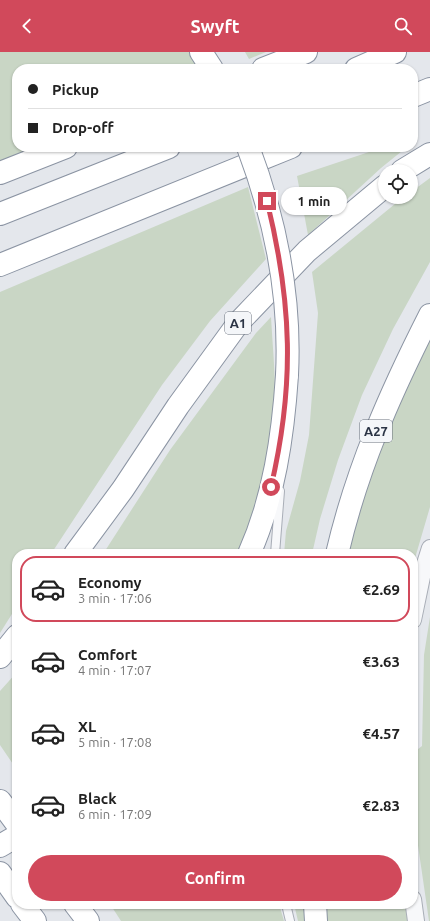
<!DOCTYPE html>
<meta charset="utf-8">
<style>
:root{--surface:#fff;--page:#f6f6f6;--text:#222;--muted:#767676;--line:#e0e0e0;--accent:#d1495b}
body{margin:0;font-family:Ubuntu,sans-serif;background:var(--page);color:var(--text);height:100vh;display:flex;flex-direction:column;font-size:15px;white-space:nowrap}
*{box-sizing:border-box;margin:0}
p{font-size:13px;color:var(--muted)}
.icon{flex:none;width:22px;height:22px;fill:none;stroke:currentColor;stroke-width:2;stroke-linecap:round;stroke-linejoin:round}
.map{position:relative;flex:1;overflow:hidden}
.side{position:absolute;left:12px;top:497px;width:406px;height:360px;display:flex;flex-direction:column;background:var(--surface);border-radius:16px;box-shadow:0 1px 3px #0004}
.side>*{flex:none}
.guide{position:absolute;left:12px;top:12px;width:406px;height:88px;border-radius:16px;box-shadow:0 1px 3px #0004;display:grid;align-content:center;height:88px;padding:0 16px;background:var(--surface)}
.fabs{position:absolute;left:378px;top:112px;display:grid;gap:8px}
.fabs a{display:grid;place-items:center;width:40px;height:40px;border-radius:50%;background:var(--surface);box-shadow:0 1px 3px #0004;font-size:20px}
.end{position:absolute;width:18px;height:18px;margin:-9px;border:5px solid #d1495b;background:#fff;box-shadow:0 0 0 2px #fff}
.from{border-radius:50%}
.bubble{position:absolute;height:28px;border-radius:14px;background:var(--surface);box-shadow:0 1px 3px #0004;font-size:13px;font-weight:700;line-height:28px;text-align:center}
.guide b{display:flex;align-items:center;gap:14px;height:38px;font-size:15px}
.guide b+b{border-top:1px solid var(--line)}
.guide i{width:10px;height:10px;background:var(--text)}
ul{padding:7px 0 0;list-style:none}
li{display:flex;align-items:center;gap:12px;height:66px;margin:0 8px 6px;padding:0 8px;border:2px solid transparent;border-radius:16px}
li div{flex:1}
li b{display:block;font-size:15px}
li em{font-style:normal;font-weight:700}
li.on{border-color:var(--accent)}
li>.icon{width:36px;height:36px;stroke-width:1.5}
.button{display:flex;gap:8px;margin-top:auto;padding:8px 16px}
.button a{flex:1;height:46px;border-radius:24px;background:var(--accent);color:#fff;font-size:16px;font-weight:700;line-height:46px;text-align:center}
header{display:flex;justify-content:space-between;align-items:center;height:52px;padding:0 16px;background:var(--accent);color:#fff;font-size:18px;font-weight:700}
.map>svg:first-child{display:block}
.green{fill:#c9d6c5}
.lines{fill:none;stroke-linecap:round;stroke-linejoin:round}
.service-casing{stroke:#a9aeb7;stroke-width:10}
.minor-casing{stroke:#a9aeb7;stroke-width:18}
.motorway-casing{stroke:#8b94a3;stroke-width:24}
.service{stroke:#f7f8fa;stroke-width:8}
.minor{stroke:#f7f8fa;stroke-width:16}
.motorway{stroke:#fff;stroke-width:22}
.motorway-bridge-casing{stroke:#8b94a3;stroke-width:24;stroke-linecap:butt}
.motorway-bridge{stroke:#fff;stroke-width:22}
.route{stroke:#d1495b;stroke-width:5}
.labels{text-anchor:middle;stroke-width:3;stroke-linejoin:round;paint-order:stroke}
.shield{fill:#f4f6f9;stroke:#676e7b;stroke-width:1}
.shield-label{font-size:13px;font-weight:bold;fill:#2b3445}
</style>
<header><svg class="icon" aria-label="back" viewBox="0 0 24 24"><path d="M15 5l-7 7 7 7"/></svg>Swyft<svg class="icon" aria-label="search" viewBox="0 0 24 24"><circle cx="10" cy="10" r="6"/><path d="M15 15l6 6"/></svg></header>
<div class="map">
<svg width="430" height="869" viewBox="0 0 430 869">
<rect width="100%" height="100%" fill="#e4e7ec"/>
<path class="green" d="M0 0H190L199 17H17V95H39L0 110Z
M245 0H266L249 7Z
M384 95H407L381 116 308 183 297 124Z
M430 126V210L393 277 362 343 338 408 320 467 312 502H284L286 479 300 429 309 383 318 261 312 220 401 147 404 145H411V140Z
M248 135 266 207 210 269 162 333 51 502H17V554L0 581V240Z
M271 265C273 301 277 336 274 372 270 416 254 461 238 502H103L170 398 256 281Z
M430 270V455L413 513V502H342L351 464Z
M430 565V869H429L414 766 413 701 422 694 424 603Z
M17 620V718L0 693V639Z
M110 852H279L284 869H121Z
M294 852H305L308 869H298Z
M321 852H406L409 869H323Z"/>
<g class="lines">
<defs>
<path id="service" d="M275 502 280 439
M286 852 290 869"/>
<path id="minor" d="M413 568 424 515 430 496
M413 847 416 869"/>
<path id="motorway" d="M201 0 212 17
M263 17 306 0
M356 17 395 0
M413 44 430 37
M402 119 430 102
M0 121 66 95
M0 162 169 95
M0 213 291 95
M75 502 123 437 178 354 239 270 307 199 385 134
M249 502C274 446 283 384 287 323
M337 502C357 416 390 342 430 263
M0 605 17 584
M0 749 17 772
M0 794 17 784
M0 821 17 845
M22 852 35 869
M75 852 88 869
M315 852 316 869"/>
</defs>
<use href="#service" class="service-casing"/>
<use href="#minor" class="minor-casing"/>
<use href="#motorway" class="motorway-casing"/>
<use href="#service" class="service"/>
<use href="#minor" class="minor"/>
<use href="#motorway" class="motorway"/>
<defs>
<path id="motorway-bridge" d="M248 95C276 169 291 244 287 323"/>
</defs>
<use href="#motorway-bridge" class="motorway-bridge-casing"/>
<use href="#motorway-bridge" class="motorway-bridge"/>
</g>
<g class="lines">
<path class="route" d="M267 149C292 251 295 332 271 435"/>
</g>
<g class="labels">
<g class="shield">
<rect x="225" y="260" width="26" height="22" rx="3"/>
<rect x="360" y="368" width="32" height="22" rx="3"/>
</g>
<g class="shield-label">
<text x="238" y="276">A1</text>
<text x="376" y="384">A27</text>
</g>
</g>
</svg>
<div class="fabs">
<a><svg class="icon" aria-label="locate" viewBox="0 0 24 24"><circle cx="12" cy="12" r="6"/><path d="M12 2v4M12 18v4M2 12h4M18 12h4"/></svg></a>
</div>
<i class="end from" style="left:271px;top:435px"></i>
<i class="end" style="left:267px;top:149px"></i>
<div class="bubble" style="left:281px;top:135px;width:66px">1 min</div>
<div class="guide">
<b><i class="from"></i>Pickup</b>
<b><i></i>Drop-off</b>
</div>
<section class="side">
<ul>
<li class="on"><svg class="icon" aria-label="car" viewBox="0 0 24 24"><path d="M5 17H2v-5l4-1 3-4h7l3 4 3 1v5h-3M9 17h6M6 11h13"/><circle cx="7" cy="17" r="2"/><circle cx="17" cy="17" r="2"/></svg><div><b>Economy</b><p>3 min · 17:06</p></div><em>€2.69</em></li>
<li><svg class="icon" aria-label="car" viewBox="0 0 24 24"><path d="M5 17H2v-5l4-1 3-4h7l3 4 3 1v5h-3M9 17h6M6 11h13"/><circle cx="7" cy="17" r="2"/><circle cx="17" cy="17" r="2"/></svg><div><b>Comfort</b><p>4 min · 17:07</p></div><em>€3.63</em></li>
<li><svg class="icon" aria-label="car" viewBox="0 0 24 24"><path d="M5 17H2v-5l4-1 3-4h7l3 4 3 1v5h-3M9 17h6M6 11h13"/><circle cx="7" cy="17" r="2"/><circle cx="17" cy="17" r="2"/></svg><div><b>XL</b><p>5 min · 17:08</p></div><em>€4.57</em></li>
<li><svg class="icon" aria-label="car" viewBox="0 0 24 24"><path d="M5 17H2v-5l4-1 3-4h7l3 4 3 1v5h-3M9 17h6M6 11h13"/><circle cx="7" cy="17" r="2"/><circle cx="17" cy="17" r="2"/></svg><div><b>Black</b><p>6 min · 17:09</p></div><em>€2.83</em></li>
</ul>
<div class="button"><a>Confirm</a></div>
</section>
</div>
